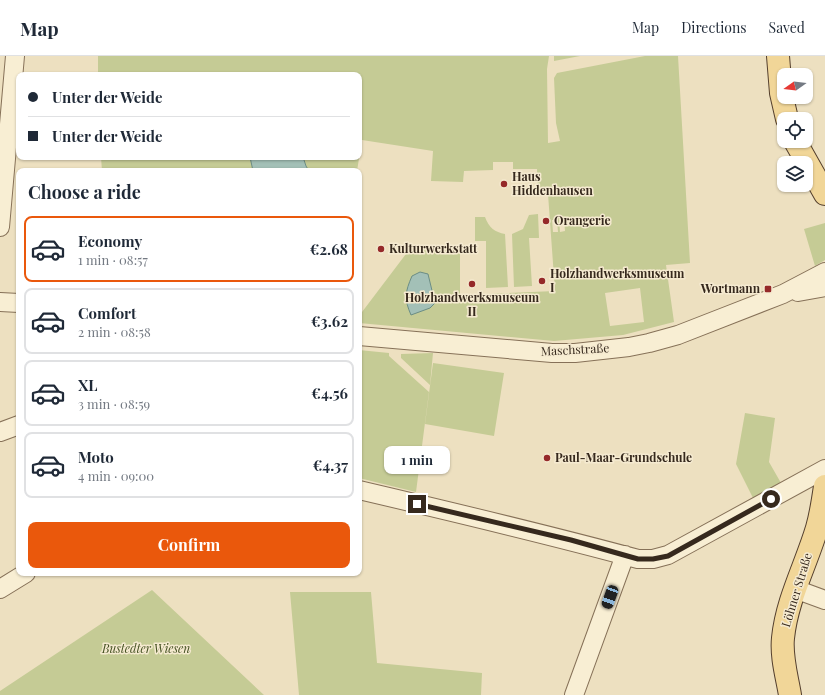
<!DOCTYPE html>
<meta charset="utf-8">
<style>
:root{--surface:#fff;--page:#f6f6f7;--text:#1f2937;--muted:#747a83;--line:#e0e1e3;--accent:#ea580c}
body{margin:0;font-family:"Playfair Display",serif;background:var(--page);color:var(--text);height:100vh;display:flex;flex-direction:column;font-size:15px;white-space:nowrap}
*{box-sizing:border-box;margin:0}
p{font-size:13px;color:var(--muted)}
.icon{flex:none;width:22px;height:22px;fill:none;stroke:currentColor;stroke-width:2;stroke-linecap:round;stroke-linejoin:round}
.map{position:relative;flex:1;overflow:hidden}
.panel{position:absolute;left:16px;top:112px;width:346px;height:408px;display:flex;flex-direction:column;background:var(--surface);border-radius:8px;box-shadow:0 1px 3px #0004}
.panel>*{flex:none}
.banner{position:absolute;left:16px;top:16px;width:346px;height:88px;border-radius:8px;box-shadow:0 1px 3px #0004;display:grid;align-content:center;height:88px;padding:0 12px;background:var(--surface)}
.needle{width:26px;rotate:256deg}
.tools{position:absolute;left:777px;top:12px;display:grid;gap:8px}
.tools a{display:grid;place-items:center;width:36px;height:36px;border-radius:8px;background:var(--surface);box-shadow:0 1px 3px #0004;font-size:20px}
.end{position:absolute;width:18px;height:18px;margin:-9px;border:5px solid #36291d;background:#fff;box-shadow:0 0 0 2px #fff}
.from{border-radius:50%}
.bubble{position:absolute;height:28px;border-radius:8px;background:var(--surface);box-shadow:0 1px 3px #0004;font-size:13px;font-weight:700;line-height:28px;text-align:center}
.car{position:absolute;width:12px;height:24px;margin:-12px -6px;border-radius:5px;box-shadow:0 0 3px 1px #0007;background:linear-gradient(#222 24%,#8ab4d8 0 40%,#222 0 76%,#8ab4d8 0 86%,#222 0)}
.banner b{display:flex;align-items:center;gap:14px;height:38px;font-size:15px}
.banner b+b{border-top:1px solid var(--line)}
.banner i{width:10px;height:10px;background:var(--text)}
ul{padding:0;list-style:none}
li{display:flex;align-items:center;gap:12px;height:66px;margin:0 8px 6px;padding:0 4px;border:2px solid var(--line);border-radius:8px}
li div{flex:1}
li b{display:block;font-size:15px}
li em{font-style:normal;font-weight:700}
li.current{border-color:var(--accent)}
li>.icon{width:36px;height:36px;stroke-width:1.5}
h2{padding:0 12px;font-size:18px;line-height:48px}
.cta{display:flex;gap:8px;margin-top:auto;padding:8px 12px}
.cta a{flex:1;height:46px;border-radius:8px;background:var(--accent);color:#fff;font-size:16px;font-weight:700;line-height:46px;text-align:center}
header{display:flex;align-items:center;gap:24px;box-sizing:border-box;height:56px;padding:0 20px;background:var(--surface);border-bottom:1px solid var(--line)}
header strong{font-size:19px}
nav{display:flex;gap:22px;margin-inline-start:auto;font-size:14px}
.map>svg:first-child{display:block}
.green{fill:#c5cb95;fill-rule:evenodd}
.water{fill:#a3c0b7;stroke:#6b8d85}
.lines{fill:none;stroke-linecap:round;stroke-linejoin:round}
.minor-casing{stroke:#867158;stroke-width:20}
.major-casing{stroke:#543f2d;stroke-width:24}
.minor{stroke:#f8eed3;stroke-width:18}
.major{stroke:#f1d698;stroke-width:22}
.route{stroke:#36291d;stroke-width:5}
.poi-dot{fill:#952929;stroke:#f5ead0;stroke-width:1.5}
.labels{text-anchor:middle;stroke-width:3;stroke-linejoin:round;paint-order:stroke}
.poi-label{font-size:12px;font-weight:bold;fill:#36291d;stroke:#f5ead0;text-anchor:start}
.street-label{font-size:12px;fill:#36291d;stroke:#f5ead0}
.park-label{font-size:12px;font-style:italic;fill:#465223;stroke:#f5ead0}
</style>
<header>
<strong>Map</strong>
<nav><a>Map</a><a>Directions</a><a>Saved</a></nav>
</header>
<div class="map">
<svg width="825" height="639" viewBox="0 0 825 639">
<rect width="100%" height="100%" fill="#ede0c0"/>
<path class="green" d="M98 0H549L547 13 548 87 560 85 556 67 554 22 557 17 645 0H678L690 207 666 209 674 266 623 279 554 285 359 267V260L412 190 442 191 460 190V239L555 235 548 138H540L538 137 537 113H513V106H493V114L464 115 463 126 431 125 433 95 362 84 357 115H309L306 110 303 101H359V19H98ZM559 163H564L565 175 560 176ZM552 164H557L558 176H553ZM640 232 644 266 610 270 605 237Z
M554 0H580L554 5Z
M101 101H250L253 115H102Z
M538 158 539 182H529L532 230 514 231 512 178 523 173 529 159Z
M475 161H485C489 172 495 176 505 178L508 231 486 232V185H475Z
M825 167V204L815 210 804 173Z
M359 294 389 297V300L429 336 416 436 359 422Z
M433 297 430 329 401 302V298Z
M433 307 504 317 494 380 425 368Z
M745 357 775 362 769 406 781 427 753 442 736 408Z
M152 534 264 639H0V635Z
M290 536H371L377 607 482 617 481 639H299Z"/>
<path class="water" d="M250 101H303L306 110 309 115H253Z
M420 216 428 218 435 247 430 252 411 259C404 243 405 236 412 220Z"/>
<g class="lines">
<defs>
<path id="minor" d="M0 171 15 0
M798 236 825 231
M0 246 19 247
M359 280 552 297H575L629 291 649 287 678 279 783 238 825 216
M0 376 19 369
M359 434C453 456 546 478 638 503H653L668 499 825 413
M0 533 26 517
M795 533 825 544
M574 639 625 499"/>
<path id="major" d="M778 0 781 37 787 63
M795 85 825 138
M790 639C787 621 781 601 783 582 787 543 806 509 817 472 821 458 823 444 825 430"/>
</defs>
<use href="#minor" class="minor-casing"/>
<use href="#major" class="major-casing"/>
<use href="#minor" class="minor"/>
<use href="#major" class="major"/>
</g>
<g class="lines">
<path class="route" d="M417 448 571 484 638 503H653L668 500 771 443"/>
</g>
<g class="poi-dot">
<circle cx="504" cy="128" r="4"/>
<circle cx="546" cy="165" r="4"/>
<circle cx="381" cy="193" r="4"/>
<circle cx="542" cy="225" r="4"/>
<circle cx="472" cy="228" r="4"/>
<rect x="764" y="229" width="8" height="8" rx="2"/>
<circle cx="547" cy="402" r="4"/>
</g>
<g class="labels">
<g class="poi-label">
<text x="512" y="125">Haus<tspan x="512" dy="14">Hiddenhausen</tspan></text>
<text x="554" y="169">Orangerie</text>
<text x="389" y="197">Kulturwerkstatt</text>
<text x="550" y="222">Holzhandwerksmuseum<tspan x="550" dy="14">I</tspan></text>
<text x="760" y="237" text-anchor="end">Wortmann</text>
<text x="472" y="246" text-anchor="middle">Holzhandwerksmuseum<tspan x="472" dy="14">II</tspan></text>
<text x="555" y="406">Paul-Maar-Grundschule</text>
</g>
<g class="street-label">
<text transform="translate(575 294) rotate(-3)" y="4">Maschstraße</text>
<text transform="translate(797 534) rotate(-73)" y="4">Löhner Straße</text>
</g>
<g class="park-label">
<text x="146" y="597">Bustedter Wiesen</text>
</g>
</g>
</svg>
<div class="tools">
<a><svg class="needle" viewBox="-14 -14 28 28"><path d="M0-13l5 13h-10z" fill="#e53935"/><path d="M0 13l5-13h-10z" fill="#747a83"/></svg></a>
<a><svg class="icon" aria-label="locate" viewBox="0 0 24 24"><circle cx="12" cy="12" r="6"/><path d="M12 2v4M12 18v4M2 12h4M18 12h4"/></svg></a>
<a><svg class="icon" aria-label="layers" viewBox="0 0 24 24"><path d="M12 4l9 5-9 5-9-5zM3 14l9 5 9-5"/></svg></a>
</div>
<i class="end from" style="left:771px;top:443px"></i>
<i class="end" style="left:417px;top:448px"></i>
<div class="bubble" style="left:384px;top:390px;width:66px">1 min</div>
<i class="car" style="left:610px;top:541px;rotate:200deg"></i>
<div class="banner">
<b><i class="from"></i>Unter der Weide</b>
<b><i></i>Unter der Weide</b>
</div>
<section class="panel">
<h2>Choose a ride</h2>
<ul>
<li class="current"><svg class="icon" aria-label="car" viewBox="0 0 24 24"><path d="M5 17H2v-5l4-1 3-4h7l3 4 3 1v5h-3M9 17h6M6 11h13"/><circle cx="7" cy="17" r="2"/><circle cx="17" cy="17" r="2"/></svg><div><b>Economy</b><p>1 min · 08:57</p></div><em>€2.68</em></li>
<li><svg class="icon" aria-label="car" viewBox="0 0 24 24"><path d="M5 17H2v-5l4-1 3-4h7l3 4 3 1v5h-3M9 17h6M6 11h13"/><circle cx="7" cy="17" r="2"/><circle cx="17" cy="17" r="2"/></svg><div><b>Comfort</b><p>2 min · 08:58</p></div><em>€3.62</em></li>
<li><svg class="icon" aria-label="car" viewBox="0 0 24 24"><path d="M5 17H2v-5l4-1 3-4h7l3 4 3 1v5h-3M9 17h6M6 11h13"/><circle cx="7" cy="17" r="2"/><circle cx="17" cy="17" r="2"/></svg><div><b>XL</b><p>3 min · 08:59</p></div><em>€4.56</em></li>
<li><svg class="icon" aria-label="car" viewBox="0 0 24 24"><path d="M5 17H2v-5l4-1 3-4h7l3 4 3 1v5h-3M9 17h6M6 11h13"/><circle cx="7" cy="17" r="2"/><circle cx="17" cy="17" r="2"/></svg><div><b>Moto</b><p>4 min · 09:00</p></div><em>€4.37</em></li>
</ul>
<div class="cta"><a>Confirm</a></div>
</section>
</div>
